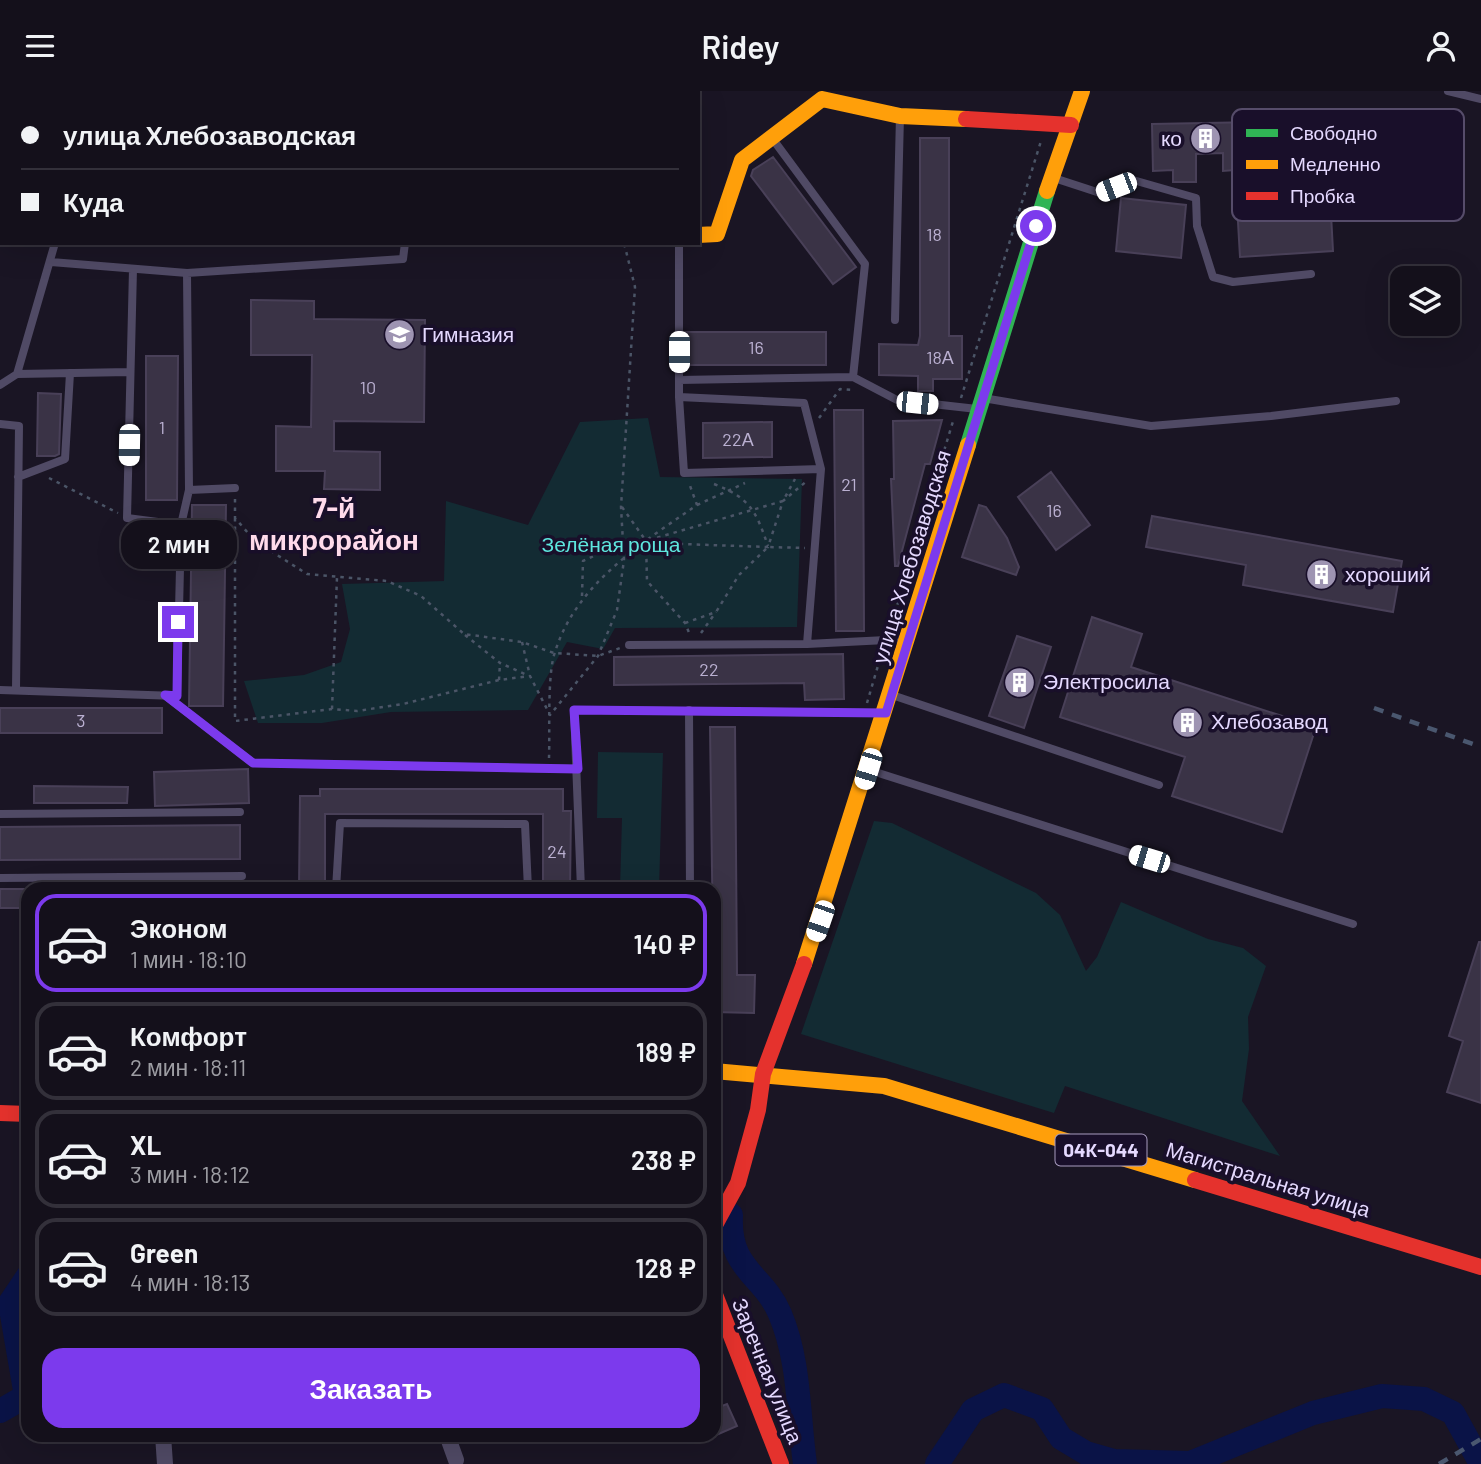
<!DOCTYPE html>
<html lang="ru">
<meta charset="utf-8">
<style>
:root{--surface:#14101b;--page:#1d1924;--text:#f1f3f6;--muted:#9d9da3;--line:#33303a;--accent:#7c3aed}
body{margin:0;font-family:Barlow,sans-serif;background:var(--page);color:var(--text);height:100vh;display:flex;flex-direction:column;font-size:26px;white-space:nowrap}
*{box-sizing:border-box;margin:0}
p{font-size:23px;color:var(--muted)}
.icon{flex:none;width:38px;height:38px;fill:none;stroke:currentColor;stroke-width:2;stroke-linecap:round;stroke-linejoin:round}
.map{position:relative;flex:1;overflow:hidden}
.side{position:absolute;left:21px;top:791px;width:700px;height:560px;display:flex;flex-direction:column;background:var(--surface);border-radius:21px;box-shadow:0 7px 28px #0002,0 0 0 2px var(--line)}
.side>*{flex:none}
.banner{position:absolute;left:0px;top:0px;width:700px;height:154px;box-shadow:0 7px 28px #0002,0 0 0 2px var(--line);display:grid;align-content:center;height:154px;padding:0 21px;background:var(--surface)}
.controls{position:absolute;left:1390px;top:175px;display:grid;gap:14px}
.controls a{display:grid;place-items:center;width:70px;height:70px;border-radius:14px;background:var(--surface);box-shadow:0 7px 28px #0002,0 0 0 2px var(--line);font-size:35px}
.end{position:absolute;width:32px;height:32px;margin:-16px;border:9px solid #7c3aed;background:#fff;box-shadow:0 0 0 4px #fff}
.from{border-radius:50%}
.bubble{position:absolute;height:49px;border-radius:21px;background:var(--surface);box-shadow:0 7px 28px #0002,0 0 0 2px var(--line);font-size:23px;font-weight:600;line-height:49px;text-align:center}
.car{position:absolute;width:21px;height:42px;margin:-21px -10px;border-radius:9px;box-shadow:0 0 5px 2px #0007;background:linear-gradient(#fff 24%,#345 0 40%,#fff 0 76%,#345 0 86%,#fff 0)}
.banner b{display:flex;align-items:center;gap:24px;height:66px;font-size:26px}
.banner b+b{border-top:2px solid var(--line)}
.banner i{width:18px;height:18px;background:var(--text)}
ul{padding:12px 0 0;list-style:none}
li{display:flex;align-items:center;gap:21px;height:98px;margin:0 14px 10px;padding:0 7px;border:4px solid var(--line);border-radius:21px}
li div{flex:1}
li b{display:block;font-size:26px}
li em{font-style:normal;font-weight:600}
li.active{border-color:var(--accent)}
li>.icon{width:63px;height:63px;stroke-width:1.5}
.action{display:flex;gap:14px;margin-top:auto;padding:14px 21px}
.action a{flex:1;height:80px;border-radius:21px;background:var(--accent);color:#fff;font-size:28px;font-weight:600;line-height:80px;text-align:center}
header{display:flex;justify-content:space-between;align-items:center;height:91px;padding:0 21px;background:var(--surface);font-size:32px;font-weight:600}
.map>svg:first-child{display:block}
.green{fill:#132b33}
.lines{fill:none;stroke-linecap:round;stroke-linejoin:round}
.river{stroke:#0a1347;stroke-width:24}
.building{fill:#3a3346;stroke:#494058;stroke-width:2}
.path{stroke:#4b5567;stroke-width:2.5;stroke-dasharray:3.5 5;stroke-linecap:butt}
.lane{stroke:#504a65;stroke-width:8}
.street{stroke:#504a65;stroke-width:16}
.fast{stroke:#30b455;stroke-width:16}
.slow{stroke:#ff9f0a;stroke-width:16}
.jam{stroke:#e5322d;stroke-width:16}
.rail{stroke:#4a576f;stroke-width:4.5;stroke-dasharray:10 9;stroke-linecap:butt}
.route{stroke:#7c3aed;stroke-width:9}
.labels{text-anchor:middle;stroke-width:7;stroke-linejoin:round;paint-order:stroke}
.number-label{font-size:18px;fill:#bab0d1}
.shield{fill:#190f2a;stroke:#a89cbf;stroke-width:2}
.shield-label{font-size:19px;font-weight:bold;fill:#e5d9ff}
.poi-label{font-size:21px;fill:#e5d9ff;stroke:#190f2a;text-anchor:start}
.park-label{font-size:21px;fill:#5ee6de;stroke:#190f2a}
.street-label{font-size:21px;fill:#e5d9ff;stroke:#190f2a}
.district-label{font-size:28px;font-weight:bold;fill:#ffdbeb;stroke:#190f2a}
.key{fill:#190f2a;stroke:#564c6a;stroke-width:2}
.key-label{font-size:19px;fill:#e5d9ff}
</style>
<header><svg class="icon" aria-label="menu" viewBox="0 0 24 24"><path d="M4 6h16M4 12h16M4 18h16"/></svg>Ridey<svg class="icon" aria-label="person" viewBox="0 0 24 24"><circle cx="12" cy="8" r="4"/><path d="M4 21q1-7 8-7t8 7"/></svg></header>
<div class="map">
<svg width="1481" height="1373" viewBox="0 0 1481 1373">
<rect width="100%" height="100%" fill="#1a1524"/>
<path class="green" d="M648 327 660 386 802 388 797 536 615 537 603 558 567 551 528 619 391 621 322 632H258L244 590 304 584 341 571 350 538 342 493 444 490 446 410 528 434 580 331Z
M598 661 663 662 659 798H620L622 727H597Z
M874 730 892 732 1036 802 1060 824 1086 880 1097 866 1121 811 1208 848 1243 857 1266 875 1248 926 1249 958 1242 1010 1280 1065 1065 995 1054 1022 801 943Z"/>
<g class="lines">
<path class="river" d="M714 1120 731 1124C728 1179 763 1183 780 1223 800 1270 798 1323 805 1373
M0 1320 26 1305 10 1212 28 1185
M937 1373 973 1319 1004 1304 1042 1318 1061 1347 1086 1362 1114 1370 1190 1372 1313 1322 1382 1305 1424 1308 1453 1322 1481 1373"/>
</g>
<path class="building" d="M1257 31 1258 90 1329 86 1333 160 1240 166 1235 79 1223 80V62L1196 63V91H1173V79L1153 80 1152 33Z
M920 47H949V245H962V288H933V300H918V285L879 284V253L918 254 920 245Z
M773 66 856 176 833 193 751 85 753 79Z
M1121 107 1186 114 1181 167 1116 160Z
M251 209 314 210V228L425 229 424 331 334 330V360L380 361V399L324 398 325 380H276V335L311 336 312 264H251Z
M686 241H826V274H686Z
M146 265H178L177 409H146Z
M38 302 61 303 59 363 55 365H37Z
M834 319H863L864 540H836Z
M942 329 930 373H925L898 475H895L891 388H894L893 330Z
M772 331V366L703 367V332Z
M1051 381 1090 434 1056 459 1018 406Z
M192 414H226L223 615H189Z
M979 414 986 416 1007 447 1019 476 1016 484 962 466Z
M1152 425 1402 470 1393 521 1243 494 1246 474 1146 456Z
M1092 526 1142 543 1131 576 1316 636 1282 741 1172 705 1185 666 1060 626Z
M1017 545 1051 556 1024 637 989 625Z
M843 563 844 608 805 609 804 592 614 594V566Z
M0 617H162V642H0Z
M710 636H735L737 884H755L754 922 714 921Z
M248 678 249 712 155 715 154 681Z
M34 695 128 696 127 712H34Z
M320 698H563V720H571L570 798H543V723H325V798H299L300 705H320Z
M240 734V768L0 769V736Z
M0 798H28V817H0Z
M1479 851H1481V1012L1447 1001 1463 950 1449 945Z
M727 1313 737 1335 714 1345V1318Z"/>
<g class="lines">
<path class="path" d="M630 2V0
M961 307 1041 50
M819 327 840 298 853 299
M49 387 118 422
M714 393C750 407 756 420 768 455
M235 408V427L255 450 307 483 387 490 421 505 464 543 522 551 554 562 598 565 620 557
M697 414 745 392
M622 416 646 450 647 490 685 532 690 544
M235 427V630L332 618 357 620 403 613 499 589 530 585
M649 449 783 410 795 388
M582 505 583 470 623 451 768 456 783 410 808 389
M685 532 716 521 739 484 768 456 805 457
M890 538 954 327
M701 542 716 521
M465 544 500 572 527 584
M522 551 530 585 550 624 598 565 617 519 624 469 621 416 635 196 624 152
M499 589 500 572
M867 612 882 561
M332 618 337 486
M549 667C550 642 547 583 555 561 576 493 642 452 697 414L689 392"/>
<path class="lane" d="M1448 0 1481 8
M222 2V0
M772 47 865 173 853 286
M1054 87 1100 102 1133 89 1196 107 1197 135 1213 186 1233 191 1311 183
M0 138H2
M679 152V306L804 312 821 378 807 553
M133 178 127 427 181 434
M187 182 403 168 405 152
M895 229 900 25
M17 283 130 281
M679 289 853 286 897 309 977 318
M0 294 17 283 55 152
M679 306 684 382 821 378
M983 307 1151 335 1271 325 1396 310
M0 333 19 335 16 599
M18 386 65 368 70 282
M189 399 235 397
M629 554 807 553 906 548
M0 599 177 605 181 434 189 399 187 182 51 171
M892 604 1159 694
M166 605 253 672 578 678
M689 619 690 798
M869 679 1353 833
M0 723 240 721
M0 787 242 785
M336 798 340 732 525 733 528 798
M581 798 574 619 883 622"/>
<path class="street" d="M66 0 84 2
M462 2 463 0
M163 1344 165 1373
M447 1344 456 1369"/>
<path class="fast" d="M968 354 1047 100"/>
<path class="slow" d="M1047 100 1082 0
M698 144 717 143 742 69 822 8 900 25 966 28
M804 873 968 354
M714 980 884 995 1195 1089"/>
<path class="jam" d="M966 28 1071 34
M0 1022 28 1023
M1195 1089 1481 1176
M714 1136 738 1092 758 1019 763 983 804 873
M714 1201 781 1373"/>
<path class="rail" d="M1374 617 1481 656
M1439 1373 1481 1348"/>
</g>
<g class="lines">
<path class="route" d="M178 531 177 605 165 604 253 672 578 678 574 619 886 622 1036 135"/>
</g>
<defs>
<symbol id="building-disc" viewBox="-11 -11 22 22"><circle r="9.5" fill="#9e94b2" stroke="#190f2a"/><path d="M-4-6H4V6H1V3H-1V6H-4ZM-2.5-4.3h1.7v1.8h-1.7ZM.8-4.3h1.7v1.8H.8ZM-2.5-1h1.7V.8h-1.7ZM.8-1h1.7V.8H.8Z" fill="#fff"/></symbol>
<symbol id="school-disc" viewBox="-11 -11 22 22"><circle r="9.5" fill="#9e94b2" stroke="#190f2a"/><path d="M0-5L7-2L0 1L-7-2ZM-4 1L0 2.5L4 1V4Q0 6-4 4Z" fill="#fff"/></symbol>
</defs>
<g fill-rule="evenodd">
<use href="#building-disc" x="1188" y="30" width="35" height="35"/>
<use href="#school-disc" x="382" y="226" width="35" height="35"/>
<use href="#building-disc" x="1304" y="466" width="35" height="35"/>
<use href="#building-disc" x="1002" y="574" width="35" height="35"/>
<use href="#building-disc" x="1170" y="614" width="35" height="35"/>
</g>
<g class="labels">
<g class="number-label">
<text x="934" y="150">18</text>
<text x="756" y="263">16</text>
<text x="940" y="273">18А</text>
<text x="368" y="303">10</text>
<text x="162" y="343">1</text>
<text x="738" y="355">22А</text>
<text x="849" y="400">21</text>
<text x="1054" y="426">16</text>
<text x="709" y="585">22</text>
<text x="81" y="636">3</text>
<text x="557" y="767">24</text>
</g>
<rect class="shield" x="1055.5" y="1043.5" width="91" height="31" rx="5"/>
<g class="shield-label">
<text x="1101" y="1066">04К-044</text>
</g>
<g class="poi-label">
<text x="1182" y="55" text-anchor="end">ко</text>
<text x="422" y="251">Гимназия</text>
<text x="1345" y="491">хороший</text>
<text x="1043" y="598">Электросила</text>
<text x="1211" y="638">Хлебозавод</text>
</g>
<g class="park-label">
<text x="611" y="461">Зелёная роща</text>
</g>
<g class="street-label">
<text transform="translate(912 466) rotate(-73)" y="7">улица Хлебозаводская</text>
<text transform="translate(1268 1089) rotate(17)" y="7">Магистральная улица</text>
<text transform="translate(767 1280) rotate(68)" y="7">Заречная улица</text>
</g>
<g class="district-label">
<text x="334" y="427">7-й<tspan x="334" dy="32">микрорайон</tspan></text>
</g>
</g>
<rect x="1232" y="18" width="232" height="112" rx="10" class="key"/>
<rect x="1246" y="38" width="32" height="8" fill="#30b455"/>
<rect x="1246" y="69" width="32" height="9" fill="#ff9f0a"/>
<rect x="1246" y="101" width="32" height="8" fill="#e5322d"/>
<g class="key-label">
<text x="1290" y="49">Свободно</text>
<text x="1290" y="80">Медленно</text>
<text x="1290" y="112">Пробка</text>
</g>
</svg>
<div class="controls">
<a><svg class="icon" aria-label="layers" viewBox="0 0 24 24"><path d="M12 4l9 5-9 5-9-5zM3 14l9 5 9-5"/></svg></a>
</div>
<i class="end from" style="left:1036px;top:135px"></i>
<i class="end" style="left:178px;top:531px"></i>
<div class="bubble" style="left:121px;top:429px;width:116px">2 мин</div>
<i class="car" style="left:1116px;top:96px;rotate:249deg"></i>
<i class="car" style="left:679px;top:261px;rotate:180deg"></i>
<i class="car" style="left:917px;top:312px;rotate:96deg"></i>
<i class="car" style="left:129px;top:354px;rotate:181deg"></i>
<i class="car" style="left:868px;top:678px;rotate:197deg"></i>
<i class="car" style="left:1149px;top:768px;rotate:287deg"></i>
<i class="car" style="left:820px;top:830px;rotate:199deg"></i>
<div class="banner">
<b><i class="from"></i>улица Хлебозаводская</b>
<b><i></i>Куда</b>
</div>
<section class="side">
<ul>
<li class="active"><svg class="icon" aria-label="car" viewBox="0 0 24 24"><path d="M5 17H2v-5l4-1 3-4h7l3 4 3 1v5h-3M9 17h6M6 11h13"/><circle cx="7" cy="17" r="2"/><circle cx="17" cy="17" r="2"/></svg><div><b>Эконом</b><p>1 мин · 18:10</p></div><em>140 ₽</em></li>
<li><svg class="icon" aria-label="car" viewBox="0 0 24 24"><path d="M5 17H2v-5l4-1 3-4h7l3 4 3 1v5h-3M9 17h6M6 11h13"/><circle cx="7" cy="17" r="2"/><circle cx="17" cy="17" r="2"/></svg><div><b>Комфорт</b><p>2 мин · 18:11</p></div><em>189 ₽</em></li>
<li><svg class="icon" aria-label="car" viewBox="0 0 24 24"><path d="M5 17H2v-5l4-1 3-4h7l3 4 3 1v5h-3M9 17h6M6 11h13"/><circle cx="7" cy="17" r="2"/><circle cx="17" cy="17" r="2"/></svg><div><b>XL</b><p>3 мин · 18:12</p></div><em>238 ₽</em></li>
<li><svg class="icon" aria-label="car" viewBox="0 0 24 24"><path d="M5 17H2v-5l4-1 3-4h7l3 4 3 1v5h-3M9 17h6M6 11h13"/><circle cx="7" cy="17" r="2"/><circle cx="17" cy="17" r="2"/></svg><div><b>Green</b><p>4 мин · 18:13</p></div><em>128 ₽</em></li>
</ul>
<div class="action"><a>Заказать</a></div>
</section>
</div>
